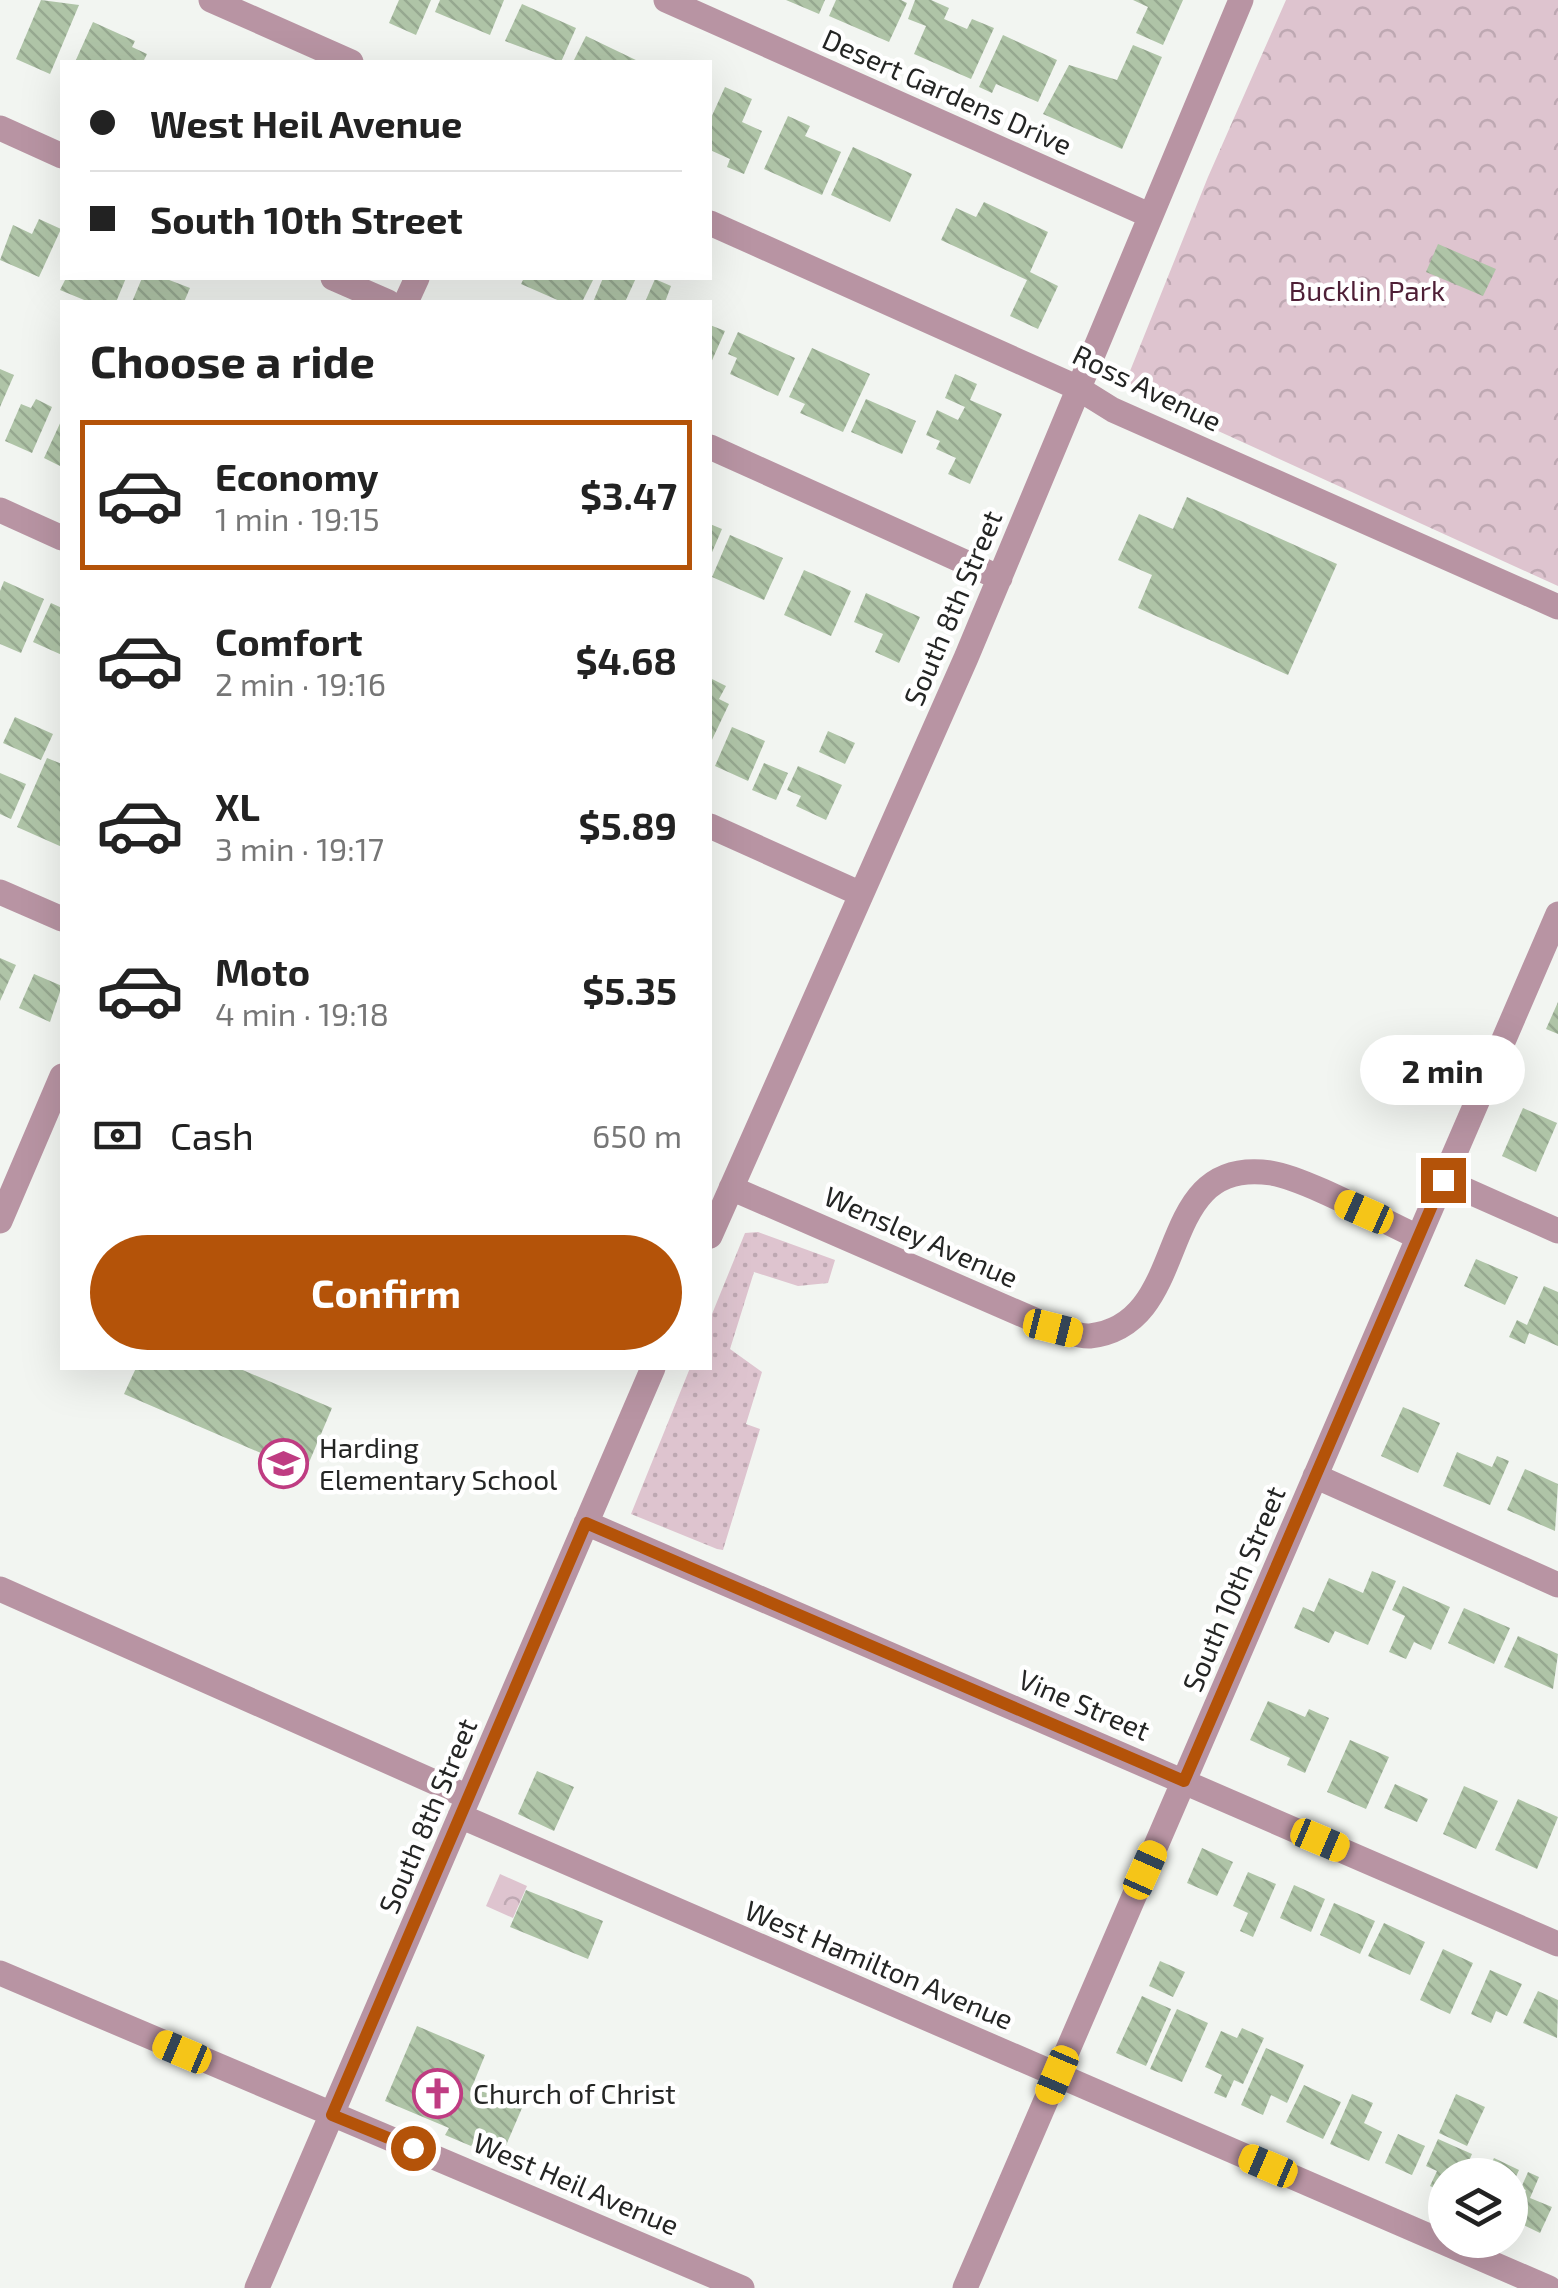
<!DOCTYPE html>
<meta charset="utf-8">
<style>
:root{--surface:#fff;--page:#f2f2f2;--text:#222;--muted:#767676;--line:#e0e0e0;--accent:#b45309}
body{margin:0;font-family:"Exo 2",sans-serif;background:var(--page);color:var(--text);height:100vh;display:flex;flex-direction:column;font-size:38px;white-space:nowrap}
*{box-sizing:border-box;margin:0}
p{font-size:32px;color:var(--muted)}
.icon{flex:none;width:55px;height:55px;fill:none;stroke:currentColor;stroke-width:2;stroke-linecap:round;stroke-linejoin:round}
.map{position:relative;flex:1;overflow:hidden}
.sheet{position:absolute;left:60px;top:300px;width:652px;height:1070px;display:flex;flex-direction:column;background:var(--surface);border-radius:0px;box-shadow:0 10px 40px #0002}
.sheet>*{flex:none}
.hud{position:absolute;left:60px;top:60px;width:652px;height:220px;border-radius:0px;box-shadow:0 10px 40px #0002;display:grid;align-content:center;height:220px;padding:0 30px;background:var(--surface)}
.fabs{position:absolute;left:1428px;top:2158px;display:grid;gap:20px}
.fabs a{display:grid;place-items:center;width:100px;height:100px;border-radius:50%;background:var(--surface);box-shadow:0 10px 40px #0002;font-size:50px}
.end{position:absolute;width:45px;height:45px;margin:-22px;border:12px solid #b45309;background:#fff;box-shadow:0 0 0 5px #fff}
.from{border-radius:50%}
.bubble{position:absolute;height:70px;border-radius:35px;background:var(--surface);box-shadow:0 10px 40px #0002;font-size:32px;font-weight:700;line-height:70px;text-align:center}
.car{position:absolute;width:30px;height:60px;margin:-30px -15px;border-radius:12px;box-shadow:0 0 8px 2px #0007;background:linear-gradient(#f5c518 24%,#345 0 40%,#f5c518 0 76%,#345 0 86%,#f5c518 0)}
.hud b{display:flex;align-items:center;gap:35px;height:95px;font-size:38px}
.hud b+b{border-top:2px solid var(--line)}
.hud i{width:25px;height:25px;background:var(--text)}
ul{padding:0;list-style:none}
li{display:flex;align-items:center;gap:30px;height:150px;margin:0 20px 15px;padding:0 10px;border:5px solid transparent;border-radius:0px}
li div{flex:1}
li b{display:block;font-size:38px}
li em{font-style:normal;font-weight:700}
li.current{border-color:var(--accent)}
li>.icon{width:90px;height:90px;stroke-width:1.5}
h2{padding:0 30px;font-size:45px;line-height:120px}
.pay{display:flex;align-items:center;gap:25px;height:110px;padding:0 30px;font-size:38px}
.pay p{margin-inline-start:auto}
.button{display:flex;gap:20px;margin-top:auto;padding:20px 30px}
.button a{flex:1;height:115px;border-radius:60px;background:var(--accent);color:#fff;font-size:40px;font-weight:700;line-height:115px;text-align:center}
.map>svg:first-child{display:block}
.grass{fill:url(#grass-dots)}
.forest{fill:url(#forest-crowns)}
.building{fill:url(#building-back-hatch)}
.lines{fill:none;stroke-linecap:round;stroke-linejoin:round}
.minor{stroke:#b894a3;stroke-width:25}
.route{stroke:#b45309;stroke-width:12}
.labels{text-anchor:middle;stroke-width:9;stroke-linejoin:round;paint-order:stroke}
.street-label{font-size:28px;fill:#242524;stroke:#fff}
.park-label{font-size:28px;fill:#4e1f36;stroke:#fff}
.poi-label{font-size:28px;fill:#242524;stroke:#fff;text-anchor:start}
</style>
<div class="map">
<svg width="1558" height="2288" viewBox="0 0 1558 2288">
<defs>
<pattern id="grass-dots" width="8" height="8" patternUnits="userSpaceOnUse" patternTransform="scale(2.5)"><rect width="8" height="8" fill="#dec4cf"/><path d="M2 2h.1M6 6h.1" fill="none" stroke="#bea8b2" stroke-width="1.8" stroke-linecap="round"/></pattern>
<pattern id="forest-crowns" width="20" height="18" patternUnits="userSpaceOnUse" patternTransform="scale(2.5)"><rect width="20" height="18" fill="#dec4cf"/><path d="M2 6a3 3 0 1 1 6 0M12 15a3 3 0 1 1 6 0" fill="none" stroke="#bea8b2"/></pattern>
<pattern id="building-back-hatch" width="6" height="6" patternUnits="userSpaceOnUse" patternTransform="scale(2.5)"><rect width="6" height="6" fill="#afc4a7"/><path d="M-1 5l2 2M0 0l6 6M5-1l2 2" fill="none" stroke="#96a890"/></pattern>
</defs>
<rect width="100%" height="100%" fill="#f2f5f1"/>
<path class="grass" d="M758 1232 835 1260 828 1283 798 1286 754 1272 730 1349 762 1372 746 1424 760 1429 723 1550 717 1549 631 1514 690 1368H710V1319L745 1233Z"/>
<path class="forest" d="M1286 0H1558V586L1150 400 1126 381 1208 177Z
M500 1874 527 1886 513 1918 486 1906Z"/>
<path class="building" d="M41 0 79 5 50 74 16 59Z
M399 0H431L416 35 389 23Z
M440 0H504L490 35 435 12Z
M786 0H825L819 14Z
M836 0H901L907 3 889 42 829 16Z
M915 0H931L949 8 944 19 967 29 972 19 994 28 971 79 914 54 926 26 908 19Z
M1133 0H1183L1163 45 1136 33 1148 7Z
M522 4 576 28 561 62 505 41Z
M93 22 135 41 132 47 147 54 143 62H75Z
M1003 35 1057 60 1038 102 996 84 992 93 979 87Z
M586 36 640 62H573Z
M1133 45 1162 57 1122 149 1043 114 1069 65 1117 80Z
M725 87 752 99 742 122 762 131 744 174 727 167 730 159 710 150V120Z
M788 116 810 126 805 136 841 152 822 195 764 169Z
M853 147 912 174 890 222 831 195Z
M984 202 1048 232 1030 272 1058 286 1038 329 1010 316 1027 280 941 240 956 208 976 217Z
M39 219 61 229 39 277 0 260 13 225 32 234Z
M1438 244 1496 269 1483 296 1426 272Z
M66 278H126L116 302H89L60 290Z
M142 278H164L190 288 184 302H132Z
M524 278H594L582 302H562L521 284Z
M603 278H636L625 302H593Z
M655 279 671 286 665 302H645Z
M710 325 725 331 710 365Z
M738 332 795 358 778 396 730 374 737 358 728 354Z
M812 348 870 374 843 432 800 413 805 404 789 397Z
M0 369 14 375 0 407Z
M955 374 977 384 970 400 1002 414 970 484 948 474 956 458 936 449 940 441 926 435 937 410 958 420 965 407 945 398Z
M36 399 52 407 32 453 5 441 21 404 31 408Z
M866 399 916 421 902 454 851 432Z
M62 419V467L44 458Z
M1187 497 1337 564 1288 675 1138 608 1152 575 1118 560 1139 514 1173 529Z
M710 524 722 529 710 557Z
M730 535 783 558 764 600 712 577Z
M804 570 851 591 831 636 784 615Z
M4 581 44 599 21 653 0 644V591Z
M866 593 920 617 899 663 875 652 883 634 854 622Z
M51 603 62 608V655L33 642Z
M710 678 726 686 719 699 729 704 710 744Z
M15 717 53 734 41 760 3 743Z
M732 727 765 741 748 781 715 766Z
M828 731 855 743 845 764 819 752Z
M47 758 62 764V847L17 827Z
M764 763 788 773 776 800 752 790Z
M798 766 842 785 826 820 796 806 801 796 787 790Z
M0 773 26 784 11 819 0 814Z
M0 958 16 965 0 1001Z
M34 974 62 986 50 1022 19 1008Z
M1558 1002V1034L1546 1029Z
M1523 1108 1557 1123 1536 1172 1502 1156Z
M1476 1259 1518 1277 1505 1305 1464 1286Z
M1544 1286 1558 1292V1346L1529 1333 1525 1344 1509 1337 1517 1320 1527 1325Z
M136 1368H238L332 1408 305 1472 124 1394Z
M1403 1407 1440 1423 1418 1473 1381 1456Z
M1457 1452 1492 1467 1497 1456 1509 1461 1490 1505 1443 1486Z
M1525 1469 1558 1484 1555 1531 1507 1510Z
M1372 1571 1396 1581 1368 1645 1335 1631 1329 1643 1294 1628 1303 1607 1314 1612 1329 1578 1363 1593Z
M1403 1586 1450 1607 1431 1650 1414 1642 1406 1659 1389 1652 1405 1616 1392 1610Z
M1464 1608 1510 1628 1494 1664 1448 1643Z
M1518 1636 1558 1654 1553 1689 1504 1667Z
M1268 1701 1305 1717 1309 1709 1329 1718 1305 1773 1287 1765 1290 1758 1250 1740Z
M1350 1740 1389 1757 1366 1809 1327 1792Z
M537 1771 574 1787 554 1831 518 1814Z
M1395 1784 1428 1799 1417 1822 1384 1808Z
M1464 1786 1498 1801 1476 1849 1443 1834Z
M1518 1799 1558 1817 1537 1869 1495 1850Z
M1202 1848 1233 1862 1217 1896 1187 1883Z
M1248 1872 1276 1884 1253 1937 1240 1931 1248 1913 1233 1906Z
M1294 1885 1325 1899 1311 1932 1280 1918Z
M526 1890 603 1921 588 1959 510 1927Z
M1334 1903 1375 1921 1360 1954 1320 1935Z
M1384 1923 1425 1942 1410 1975 1368 1956Z
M1443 1949 1473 1963 1450 2014 1420 2000Z
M1160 1961 1185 1972 1173 1997 1149 1986Z
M1490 1970 1522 1984 1507 2016 1496 2011 1491 2023 1471 2014Z
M1538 1991 1558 2000 1557 2038 1523 2023Z
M1142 1996 1171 2009 1146 2066 1116 2053Z
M1177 2009 1208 2023 1182 2082 1150 2069Z
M417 2026 485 2055 472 2087 522 2108 504 2150 477 2139 471 2146 445 2135 449 2128 385 2101Z
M1242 2028 1264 2038 1243 2084 1234 2080 1226 2098 1214 2093 1222 2075 1205 2067 1221 2031 1237 2038Z
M1266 2048 1304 2065 1287 2103 1271 2095 1263 2115 1241 2105Z
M1304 2085 1341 2102 1323 2139 1286 2122Z
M1352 2094 1373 2103 1364 2123 1382 2132 1369 2161 1330 2144Z
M1456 2094 1485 2107 1467 2146 1439 2133Z
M1398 2134 1425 2146 1412 2175 1385 2163Z
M1438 2139 1472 2154 1463 2175H1445V2193L1430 2186 1437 2171 1426 2166Z
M1494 2158 1519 2170 1510 2190V2175H1486Z
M1528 2172 1539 2177 1530 2198 1552 2207 1540 2233 1513 2220 1526 2190 1521 2188Z"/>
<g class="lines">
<path class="minor" d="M211 0 351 62
M666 0 1149 215
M0 128 62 156
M710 223 1076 387 1113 410 1558 607
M333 278 388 302
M406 302 417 278
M710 447 1000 578
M0 510 62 538
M710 826 861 894
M0 892 62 919
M1443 1180 1558 1231
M731 1188 1053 1328C1064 1330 1079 1337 1090 1336 1196 1324 1149 1155 1271 1173 1305 1178 1383 1221 1418 1237
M0 1221 62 1076
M710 1236 966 658 1241 0
M1315 1476 1558 1585
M586 1523 1558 1944
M0 1589 468 1797
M460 1816 1549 2288
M0 1973 742 2288
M257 2288 653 1368
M965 2288 1558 914"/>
</g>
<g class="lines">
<path class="route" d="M413 2148 332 2115 586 1523 1184 1781 1443 1180"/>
</g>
<defs>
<symbol id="school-ring" viewBox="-11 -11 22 22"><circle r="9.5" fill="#fff" stroke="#bf3c82" stroke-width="1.5"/><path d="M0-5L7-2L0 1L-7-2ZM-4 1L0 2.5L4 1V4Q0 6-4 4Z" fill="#bf3c82"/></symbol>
<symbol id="church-ring" viewBox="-11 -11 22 22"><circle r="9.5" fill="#fff" stroke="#bf3c82" stroke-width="1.5"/><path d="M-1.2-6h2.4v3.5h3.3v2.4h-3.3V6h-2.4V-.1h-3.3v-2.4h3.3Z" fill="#bf3c82"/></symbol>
</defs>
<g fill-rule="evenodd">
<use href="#school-ring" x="256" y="1436" width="55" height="55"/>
<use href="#church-ring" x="410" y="2066" width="55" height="55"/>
</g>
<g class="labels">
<g class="street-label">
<text transform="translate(947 92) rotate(24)" y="10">Desert Gardens Drive</text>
<text transform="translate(1147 388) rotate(26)" y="10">Ross Avenue</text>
<text transform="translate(953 608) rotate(-67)" y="10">South 8th Street</text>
<text transform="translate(921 1237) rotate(24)" y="10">Wensley Avenue</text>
<text transform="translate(1234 1589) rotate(-67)" y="10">South 10th Street</text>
<text transform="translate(1084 1705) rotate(23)" y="10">Vine Street</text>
<text transform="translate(428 1816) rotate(-67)" y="10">South 8th Street</text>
<text transform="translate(879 1965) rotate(23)" y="10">West Hamilton Avenue</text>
<text transform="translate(576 2184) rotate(23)" y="10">West Heil Avenue</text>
</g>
<g class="park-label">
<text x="1367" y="301">Bucklin Park</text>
</g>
<g class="poi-label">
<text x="319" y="1458">Harding<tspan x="319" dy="32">Elementary School</tspan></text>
<text x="473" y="2104">Church of Christ</text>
</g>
</g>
</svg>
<div class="fabs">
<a><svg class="icon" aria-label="layers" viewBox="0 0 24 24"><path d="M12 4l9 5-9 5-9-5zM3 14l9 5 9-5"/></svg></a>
</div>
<i class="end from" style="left:413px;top:2148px"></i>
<i class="end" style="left:1443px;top:1180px"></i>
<div class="bubble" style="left:1360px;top:1035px;width:165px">2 min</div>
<i class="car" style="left:1364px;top:1212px;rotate:294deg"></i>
<i class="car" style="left:1053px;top:1328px;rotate:104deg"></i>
<i class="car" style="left:1320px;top:1840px;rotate:113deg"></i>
<i class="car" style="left:1145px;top:1870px;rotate:24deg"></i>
<i class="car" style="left:182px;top:2052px;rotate:293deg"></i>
<i class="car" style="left:1057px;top:2075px;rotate:203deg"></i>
<i class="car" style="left:1268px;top:2166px;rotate:293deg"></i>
<div class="hud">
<b><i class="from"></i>West Heil Avenue</b>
<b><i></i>South 10th Street</b>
</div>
<section class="sheet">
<h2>Choose a ride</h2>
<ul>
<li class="current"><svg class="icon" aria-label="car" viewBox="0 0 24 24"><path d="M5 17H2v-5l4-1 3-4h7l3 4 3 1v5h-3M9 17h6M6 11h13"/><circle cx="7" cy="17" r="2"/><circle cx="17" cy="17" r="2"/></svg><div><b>Economy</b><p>1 min · 19:15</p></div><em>$3.47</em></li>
<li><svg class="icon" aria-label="car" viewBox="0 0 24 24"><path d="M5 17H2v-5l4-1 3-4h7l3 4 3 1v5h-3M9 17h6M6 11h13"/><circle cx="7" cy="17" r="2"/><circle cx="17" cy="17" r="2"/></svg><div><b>Comfort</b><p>2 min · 19:16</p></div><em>$4.68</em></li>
<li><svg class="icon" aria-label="car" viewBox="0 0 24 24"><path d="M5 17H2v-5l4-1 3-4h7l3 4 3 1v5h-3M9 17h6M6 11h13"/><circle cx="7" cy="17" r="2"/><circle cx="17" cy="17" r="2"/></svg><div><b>XL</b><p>3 min · 19:17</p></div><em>$5.89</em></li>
<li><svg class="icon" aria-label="car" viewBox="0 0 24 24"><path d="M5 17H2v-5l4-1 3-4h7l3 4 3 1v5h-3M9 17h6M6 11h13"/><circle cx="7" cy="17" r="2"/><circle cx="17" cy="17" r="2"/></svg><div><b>Moto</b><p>4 min · 19:18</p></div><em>$5.35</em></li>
</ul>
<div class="pay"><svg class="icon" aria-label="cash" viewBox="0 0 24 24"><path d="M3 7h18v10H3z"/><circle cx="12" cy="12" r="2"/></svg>Cash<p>650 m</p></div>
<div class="button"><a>Confirm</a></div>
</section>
</div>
